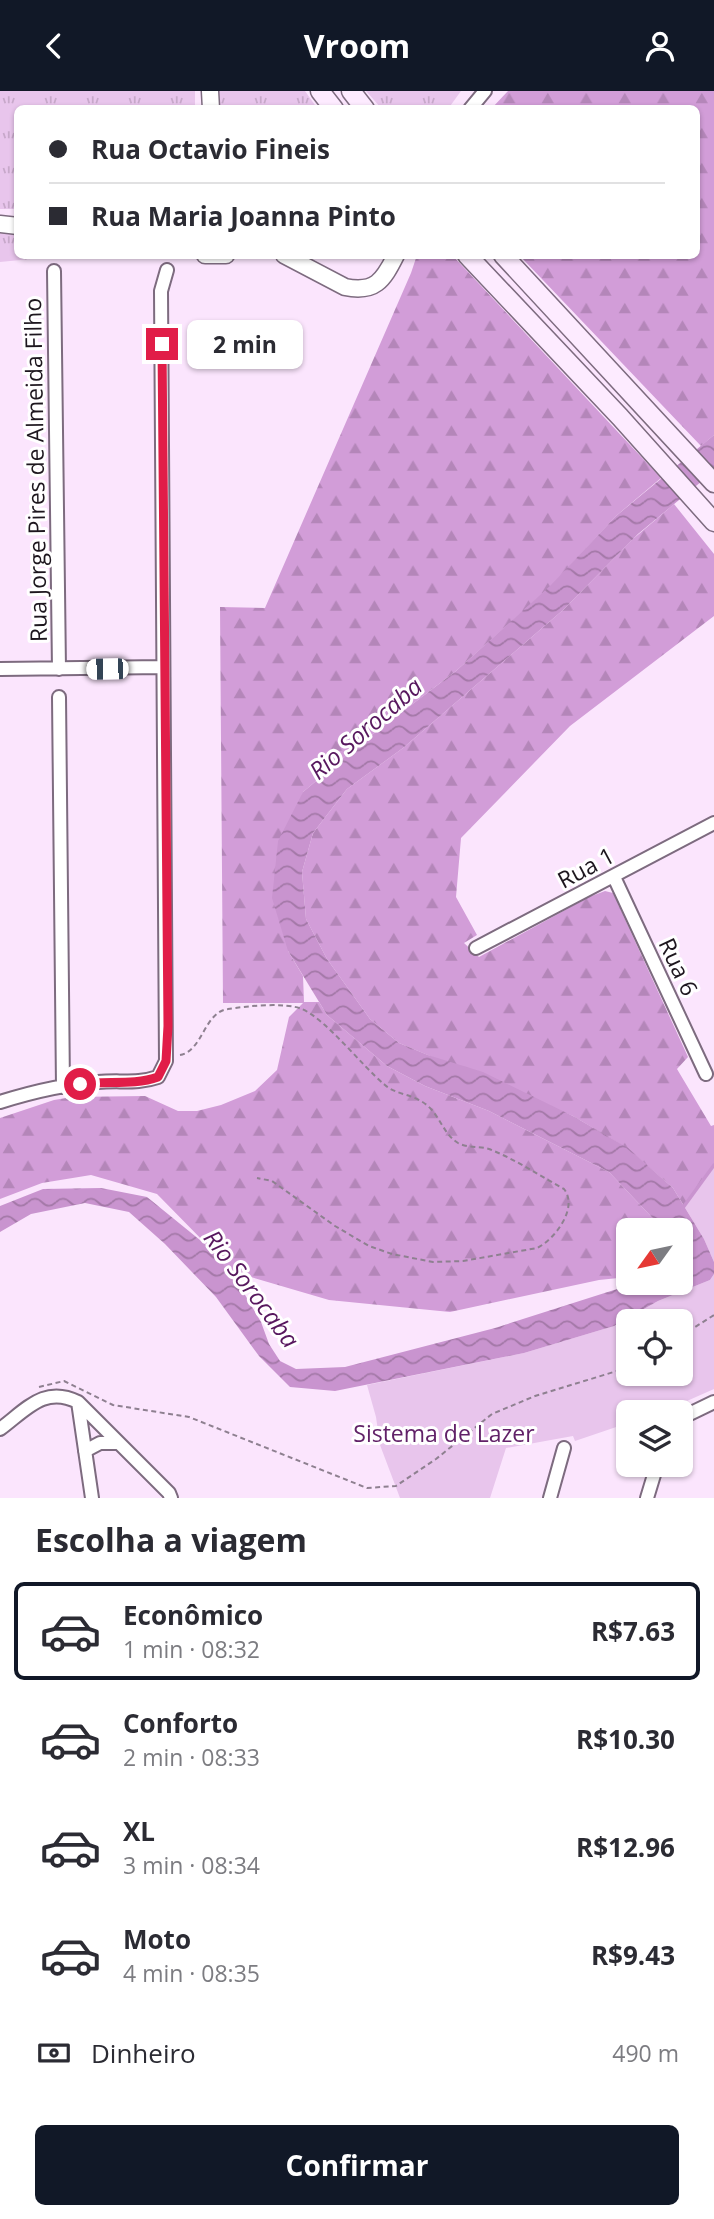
<!DOCTYPE html>
<html lang="pt">
<meta charset="utf-8">
<style>
:root{--surface:#fff;--page:#f7f7f7;--text:#2b2b33;--muted:#7c7c81;--line:#e1e1e2;--accent:#111827}
body{margin:0;font-family:"Open Sans",sans-serif;background:var(--page);color:var(--text);height:100vh;display:flex;flex-direction:column;font-size:26px;white-space:nowrap}
*{box-sizing:border-box;margin:0}
p{font-size:23px;color:var(--muted)}
.icon{flex:none;width:38px;height:38px;fill:none;stroke:currentColor;stroke-width:2;stroke-linecap:round;stroke-linejoin:round}
.map{position:relative;height:1407px;overflow:hidden}
.drawer{display:flex;flex-direction:column;background:var(--surface);flex:1}
.drawer>*{flex:none}
.guide{position:absolute;left:14px;top:14px;width:686px;height:154px;border-radius:10px;box-shadow:0 2px 5px #0004;display:grid;align-content:center;height:154px;padding:0 35px;background:var(--surface)}
.needle{width:46px;rotate:237deg}
.controls{position:absolute;left:616px;top:1127px;display:grid;gap:14px}
.controls a{display:grid;place-items:center;width:77px;height:77px;border-radius:10px;background:var(--surface);box-shadow:0 2px 5px #0004;font-size:35px}
.end{position:absolute;width:32px;height:32px;margin:-16px;border:9px solid #e11d48;background:#fff;box-shadow:0 0 0 4px #fff}
.from{border-radius:50%}
.bubble{position:absolute;height:49px;border-radius:10px;background:var(--surface);box-shadow:0 2px 5px #0004;font-size:23px;font-weight:700;line-height:49px;text-align:center}
.car{position:absolute;width:21px;height:42px;margin:-21px -10px;border-radius:9px;box-shadow:0 0 5px 2px #0007;background:linear-gradient(#fff 24%,#345 0 40%,#fff 0 76%,#345 0 86%,#fff 0)}
.guide b{display:flex;align-items:center;gap:24px;height:66px;font-size:26px}
.guide b+b{border-top:2px solid var(--line)}
.guide i{width:18px;height:18px;background:var(--text)}
ul{padding:0;list-style:none}
li{display:flex;align-items:center;gap:21px;height:98px;margin:0 14px 10px;padding:0 21px;border:4px solid transparent;border-radius:10px}
li div{flex:1}
li b{display:block;font-size:26px}
li em{font-style:normal;font-weight:700}
li.on{border-color:var(--accent)}
li>.icon{width:63px;height:63px;stroke-width:1.5}
h2{padding:0 35px;font-size:32px;line-height:84px}
.pay{display:flex;align-items:center;gap:18px;height:77px;padding:0 35px;font-size:26px}
.pay p{margin-inline-start:auto}
.primary-button{display:flex;gap:14px;margin-top:auto;padding:14px 35px}
.primary-button a{flex:1;height:80px;border-radius:10px;background:var(--accent);color:#fff;font-size:28px;font-weight:700;line-height:80px;text-align:center}
header{display:flex;justify-content:space-between;align-items:center;height:91px;padding:0 35px;background:var(--accent);color:#fff;font-size:32px;font-weight:700}
.map>svg:first-child{display:block}
.grass{fill:url(#grass-tufts)}
.forest{fill:url(#forest-firs)}
.park{fill:#e8c5ec;fill-rule:evenodd}
.water{fill:url(#water-waves)}
.lines{fill:none;stroke-linecap:round;stroke-linejoin:round}
.stream{stroke:#c994cf;stroke-width:3.5}
.minor-casing{stroke:#7d6b7f;stroke-width:16}
.tertiary-casing{stroke:#7d6b7f;stroke-width:19}
.secondary-casing{stroke:#7d6b7f;stroke-width:21}
.path{stroke:#8e8090;stroke-width:2;stroke-dasharray:5 3.5;stroke-linecap:butt}
.minor{stroke:#fff;stroke-width:12}
.tertiary{stroke:#fff;stroke-width:16}
.secondary{stroke:#fdebff;stroke-width:18}
.route{stroke:#e11d48;stroke-width:9}
.labels{text-anchor:middle;stroke-width:6;stroke-linejoin:round;paint-order:stroke}
.street-label{font-size:23px;fill:#1d161e;stroke:#fff}
.park-label{font-size:23px;fill:#612168;stroke:#fff}
.water-label{font-size:24px;font-style:italic;fill:#57175e;stroke:#fff}
</style>
<header><svg class="icon" aria-label="back" viewBox="0 0 24 24"><path d="M15 5l-7 7 7 7"/></svg>Vroom<svg class="icon" aria-label="person" viewBox="0 0 24 24"><circle cx="12" cy="8" r="4"/><path d="M4 21q1-7 8-7t8 7"/></svg></header>
<div class="map">
<svg width="714" height="1407" viewBox="0 0 714 1407">
<defs>
<pattern id="grass-tufts" width="24" height="20" patternUnits="userSpaceOnUse" patternTransform="scale(1.75)"><rect width="24" height="20" fill="#e8c5ec"/><path d="M3 7l-1-3M5 7V3M7 7l1-3M15 17l-1-3M17 17v-4M19 17l1-3" fill="none" stroke="#c7a8ca"/></pattern>
<pattern id="forest-firs" width="22" height="20" patternUnits="userSpaceOnUse" patternTransform="scale(1.75)"><rect width="22" height="20" fill="#d29dd8"/><path d="M5 1l3.5 6h-7zM16 11l3.5 6h-7z" fill="#b486b9"/></pattern>
<pattern id="water-waves" width="16" height="10" patternUnits="userSpaceOnUse" patternTransform="scale(1.75)"><rect width="16" height="10" fill="#c994cf"/><path d="M0 5q4-4 8 0t8 0" fill="none" stroke="#a378a7"/></pattern>
</defs>
<rect width="100%" height="100%" fill="#fbe5fd"/>
<path class="grass" d="M0 0H195V17L18 18 17 118H0Z
M219 0H305L317 17H220Z
M366 0H461L448 18 381 17Z
M0 140H17L18 164 61 165 0 171Z"/>
<path class="forest" d="M508 0H714V344L701 355 520 165 696 164V18H491Z
M417 164 453 165 661 387 616 425 551 495 456 580 360 653 303 701 288 860 303 885 304 911H319L327 924 387 975 425 995 489 1020 609 1081 664 1139H628V1186L599 1189 450 1221 329 1209 227 1179 211 1158 157 1103 91 1084 42 1092 0 1108V1027L54 1009 72 1006 145 1005 178 1020H197L221 1014 255 1000 277 979 289 926 303 912H223L220 516 265 517 411 182Z
M674 413 714 463V525L570 635 461 747 456 806 477 844 464 852 479 866 589 806 605 800 613 802 688 966 677 978 711 1035 714 1034V1074L684 1115 673 1097 627 1057 573 1025 399 952 370 928 327 868 306 828 302 781 313 742 347 698 403 657 563 519 633 448Z"/>
<path class="park" d="M714 1074V1171L704 1148 684 1115Z
M714 1183V1298L662 1321H628V1332L575 1350 573 1345 506 1357 490 1407H400L380 1354 376 1326 367 1294 524 1262 614 1235 658 1210 710 1189ZM628 1230H681V1283H628Z"/>
<path class="water" d="M714 344V380L638 443 563 519 403 657 347 698 313 742 302 781 306 828 327 868 370 928 399 952 428 964 483 981 573 1025 628 1057 673 1097 704 1148 714 1171V1183L710 1189 658 1210 614 1235 524 1262 335 1300 290 1296 259 1265 216 1206 165 1153 129 1121 85 1112 31 1123 0 1141V1115L43 1098 101 1097 147 1106 211 1158 238 1192 261 1231 269 1253 280 1270 296 1278 345 1276 495 1237 636 1192H681V1139H664L609 1081 489 1020 425 995 387 975 327 924 288 860 272 807 278 750 303 701 360 653 456 580 550 495 616 425Z"/>
<g class="lines">
<path class="stream" d="M682 1118 714 1074"/>
<defs>
<path id="minor" d="M470 18 485 0
M54 180 59 578
M0 578 163 576
M59 606 63 996
M614 786 706 983
M476 857 714 732
M0 1011C32 1001 64 993 98 991 119 989 138 993 158 986L166 970 161 200 167 179
M78 1311 92 1407
M681 1327 714 1311
M0 1338C26 1319 44 1294 78 1311L169 1402 171 1407
M85 1360 100 1352H117
M550 1407 564 1357
M647 1407 657 1374"/>
<path id="tertiary" d="M210 0 211 18
M0 133 18 135
M205 164H226
M284 164 345 196C375 202 383 190 396 164"/>
<path id="secondary" d="M320 0 334 18
M351 0 365 18
M467 164 620 326 714 431
M503 164 714 392"/>
</defs>
<use href="#minor" class="minor-casing"/>
<use href="#tertiary" class="tertiary-casing"/>
<use href="#secondary" class="secondary-casing"/>
<path class="path" d="M180 964C203 960 204 921 228 918 247 915 285 911 302 918 327 929 362 975 385 994 397 1005 416 1002 431 1018 441 1029 445 1044 458 1052 467 1057 479 1055 489 1058 515 1068 540 1085 564 1098 579 1117 554 1149 537 1157L463 1170 433 1171 392 1163 369 1155 335 1135 272 1090 257 1087
M681 1245 714 1224
M39 1296 64 1290 113 1314 189 1326 367 1397 396 1395 436 1368 492 1323 535 1305 617 1280 628 1274"/>
<use href="#minor" class="minor"/>
<use href="#tertiary" class="tertiary"/>
<use href="#secondary" class="secondary"/>
</g>
<g class="lines">
<path class="route" d="M80 993C106 989 133 995 158 986L166 970 168 935 162 253"/>
</g>
<g class="labels">
<g class="street-label">
<text transform="translate(36 379) rotate(-91)" y="8">Rua Jorge Pires de Almeida Filho</text>
<text transform="translate(586 777) rotate(-28)" y="8">Rua 1</text>
<text transform="translate(678 876) rotate(65)" y="8">Rua 6</text>
</g>
<g class="park-label">
<text x="444" y="1351">Sistema de Lazer</text>
</g>
<g class="water-label">
<text transform="translate(366 638) rotate(-41)" y="8">Rio Sorocaba</text>
<text transform="translate(251 1198) rotate(53)" y="8">Rio Sorocaba</text>
</g>
</g>
</svg>
<div class="controls">
<a><svg class="needle" viewBox="-14 -14 28 28"><path d="M0-13l5 13h-10z" fill="#e53935"/><path d="M0 13l5-13h-10z" fill="#7c7c81"/></svg></a>
<a><svg class="icon" aria-label="locate" viewBox="0 0 24 24"><circle cx="12" cy="12" r="6"/><path d="M12 2v4M12 18v4M2 12h4M18 12h4"/></svg></a>
<a><svg class="icon" aria-label="layers" viewBox="0 0 24 24"><path d="M12 4l9 5-9 5-9-5zM3 14l9 5 9-5"/></svg></a>
</div>
<i class="end from" style="left:80px;top:993px"></i>
<i class="end" style="left:162px;top:253px"></i>
<div class="bubble" style="left:187px;top:229px;width:116px">2 min</div>
<i class="car" style="left:107px;top:578px;rotate:269deg"></i>
<div class="guide">
<b><i class="from"></i>Rua Octavio Fineis</b>
<b><i></i>Rua Maria Joanna Pinto</b>
</div>
</div>
<section class="drawer">
<h2>Escolha a viagem</h2>
<ul>
<li class="on"><svg class="icon" aria-label="car" viewBox="0 0 24 24"><path d="M5 17H2v-5l4-1 3-4h7l3 4 3 1v5h-3M9 17h6M6 11h13"/><circle cx="7" cy="17" r="2"/><circle cx="17" cy="17" r="2"/></svg><div><b>Econômico</b><p>1 min · 08:32</p></div><em>R$7.63</em></li>
<li><svg class="icon" aria-label="car" viewBox="0 0 24 24"><path d="M5 17H2v-5l4-1 3-4h7l3 4 3 1v5h-3M9 17h6M6 11h13"/><circle cx="7" cy="17" r="2"/><circle cx="17" cy="17" r="2"/></svg><div><b>Conforto</b><p>2 min · 08:33</p></div><em>R$10.30</em></li>
<li><svg class="icon" aria-label="car" viewBox="0 0 24 24"><path d="M5 17H2v-5l4-1 3-4h7l3 4 3 1v5h-3M9 17h6M6 11h13"/><circle cx="7" cy="17" r="2"/><circle cx="17" cy="17" r="2"/></svg><div><b>XL</b><p>3 min · 08:34</p></div><em>R$12.96</em></li>
<li><svg class="icon" aria-label="car" viewBox="0 0 24 24"><path d="M5 17H2v-5l4-1 3-4h7l3 4 3 1v5h-3M9 17h6M6 11h13"/><circle cx="7" cy="17" r="2"/><circle cx="17" cy="17" r="2"/></svg><div><b>Moto</b><p>4 min · 08:35</p></div><em>R$9.43</em></li>
</ul>
<div class="pay"><svg class="icon" aria-label="cash" viewBox="0 0 24 24"><path d="M3 7h18v10H3z"/><circle cx="12" cy="12" r="2"/></svg>Dinheiro<p>490 m</p></div>
<div class="primary-button"><a>Confirmar</a></div>
</section>
